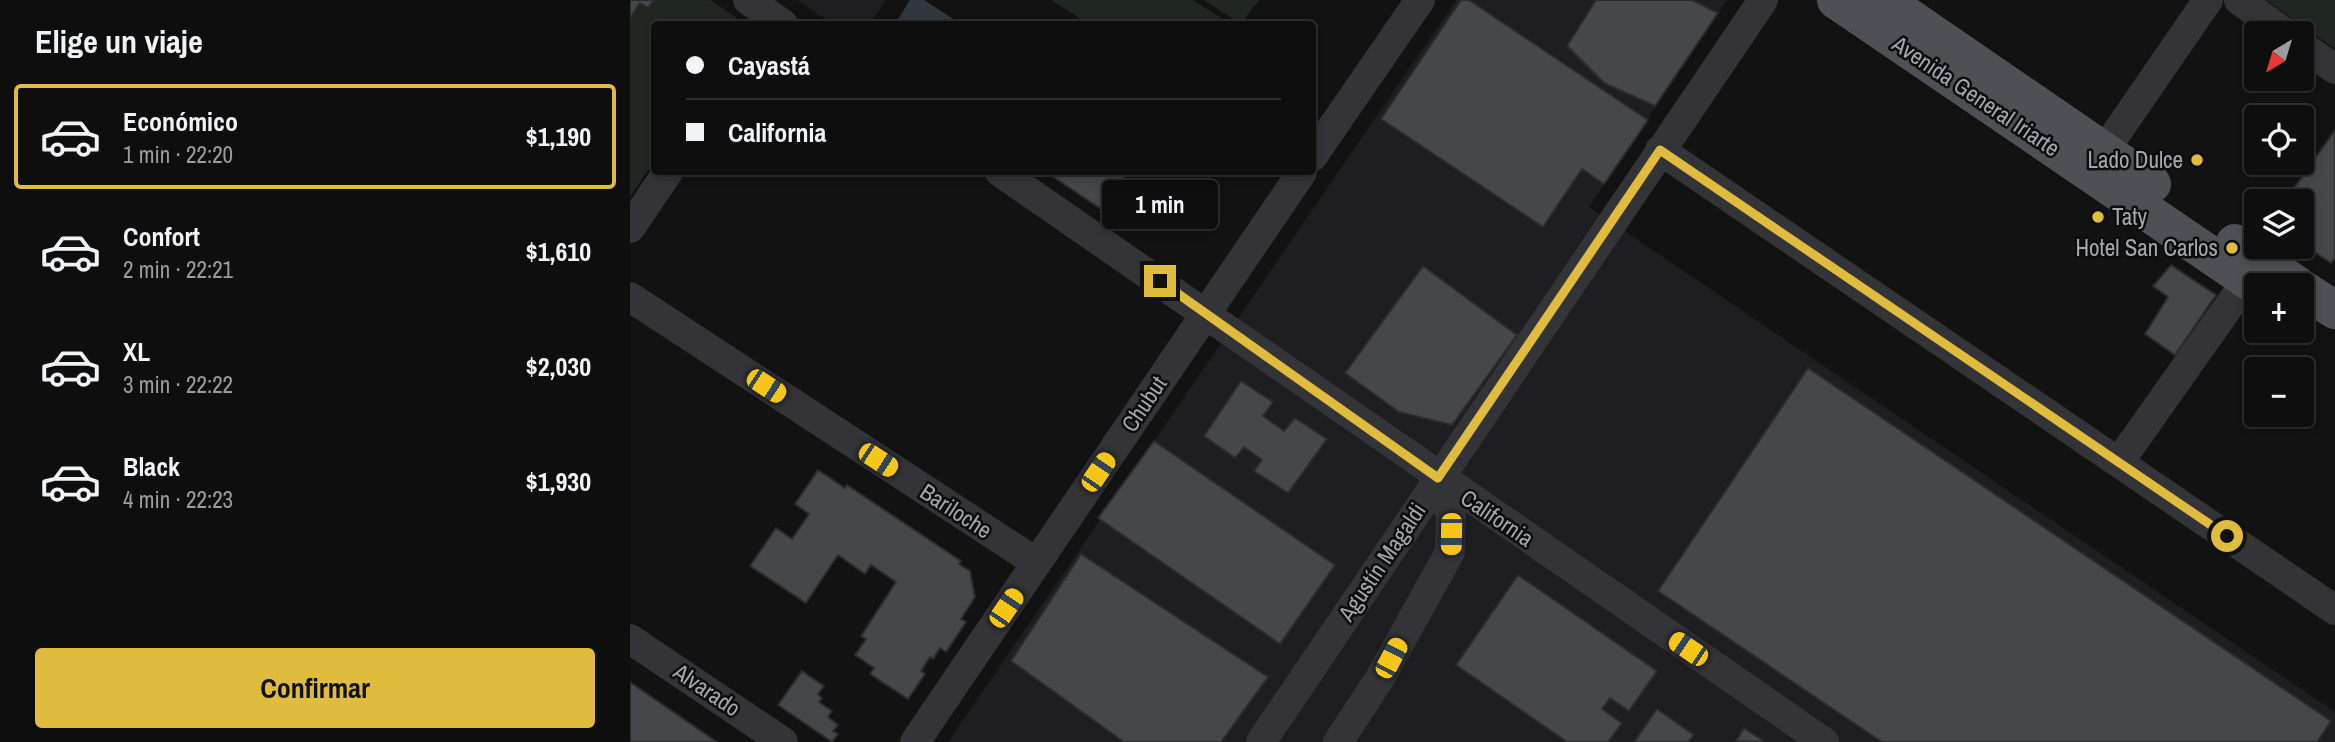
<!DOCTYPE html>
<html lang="es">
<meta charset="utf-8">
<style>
:root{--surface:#0e0e0e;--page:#1c1c1c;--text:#f1f3f6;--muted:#9b9c9e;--line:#2e2e2e;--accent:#dfbc3d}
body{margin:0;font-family:"Archivo Narrow",sans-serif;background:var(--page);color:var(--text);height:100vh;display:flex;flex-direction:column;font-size:26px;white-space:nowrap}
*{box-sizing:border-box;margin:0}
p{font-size:23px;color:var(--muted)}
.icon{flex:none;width:38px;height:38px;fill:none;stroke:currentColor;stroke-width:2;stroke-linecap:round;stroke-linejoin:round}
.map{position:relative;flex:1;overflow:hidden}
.sheet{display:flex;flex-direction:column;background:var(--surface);width:630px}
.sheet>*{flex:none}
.hud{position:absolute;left:21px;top:21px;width:665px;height:154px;border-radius:7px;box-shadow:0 4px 10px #0003,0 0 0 2px var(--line);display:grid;align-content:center;height:154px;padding:0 35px;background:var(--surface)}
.needle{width:46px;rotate:218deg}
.controls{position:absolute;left:1614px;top:21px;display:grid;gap:14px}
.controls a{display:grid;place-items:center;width:70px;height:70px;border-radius:7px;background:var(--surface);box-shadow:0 4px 10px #0003,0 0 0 2px var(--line);font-size:35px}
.end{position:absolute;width:32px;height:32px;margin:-16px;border:9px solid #dfbc3d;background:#111;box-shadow:0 0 0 4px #111}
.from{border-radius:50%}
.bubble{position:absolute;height:49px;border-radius:7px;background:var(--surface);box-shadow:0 4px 10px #0003,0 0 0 2px var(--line);font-size:23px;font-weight:800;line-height:49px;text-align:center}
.car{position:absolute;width:21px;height:42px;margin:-21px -10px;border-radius:9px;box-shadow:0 0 5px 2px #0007;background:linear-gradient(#f5c518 24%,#345 0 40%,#f5c518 0 76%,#345 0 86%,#f5c518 0)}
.hud b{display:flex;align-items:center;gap:24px;height:66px;font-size:26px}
.hud b+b{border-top:2px solid var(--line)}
.hud i{width:18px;height:18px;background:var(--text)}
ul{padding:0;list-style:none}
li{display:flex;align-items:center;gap:21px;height:105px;margin:0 14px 10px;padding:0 21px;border:4px solid transparent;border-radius:7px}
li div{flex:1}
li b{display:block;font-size:26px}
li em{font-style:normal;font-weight:800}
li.active{border-color:var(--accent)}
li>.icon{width:63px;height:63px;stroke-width:1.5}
h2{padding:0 35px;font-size:32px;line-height:84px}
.button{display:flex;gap:14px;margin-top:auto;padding:14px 35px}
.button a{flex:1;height:80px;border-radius:7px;background:var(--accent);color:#111;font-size:28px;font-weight:800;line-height:80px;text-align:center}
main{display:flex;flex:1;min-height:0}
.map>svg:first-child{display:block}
.built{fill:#1e1e20}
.green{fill:#202722}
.water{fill:#30373e}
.building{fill:#46474b;stroke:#2c2c2f;stroke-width:2}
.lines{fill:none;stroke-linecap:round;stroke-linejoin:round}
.minor{stroke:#333338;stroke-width:30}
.major{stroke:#4f5056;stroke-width:38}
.route{stroke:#dfbc3d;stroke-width:9}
.poi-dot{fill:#dfbc3d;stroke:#0d0d0e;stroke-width:2.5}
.labels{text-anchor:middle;stroke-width:5;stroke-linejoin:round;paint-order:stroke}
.street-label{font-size:23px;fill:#a4a7b2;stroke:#0d0d0e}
.poi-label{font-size:23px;fill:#a4a7b2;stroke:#0d0d0e;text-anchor:end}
</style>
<main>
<section class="sheet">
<h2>Elige un viaje</h2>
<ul>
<li class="active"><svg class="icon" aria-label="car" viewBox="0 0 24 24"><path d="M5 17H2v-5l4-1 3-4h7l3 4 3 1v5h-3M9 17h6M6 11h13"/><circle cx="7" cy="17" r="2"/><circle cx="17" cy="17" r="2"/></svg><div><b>Económico</b><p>1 min · 22:20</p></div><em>$1,190</em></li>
<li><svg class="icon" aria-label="car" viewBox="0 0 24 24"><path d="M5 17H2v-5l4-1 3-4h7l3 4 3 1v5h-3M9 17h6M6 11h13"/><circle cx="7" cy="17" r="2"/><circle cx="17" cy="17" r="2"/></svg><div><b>Confort</b><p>2 min · 22:21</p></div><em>$1,610</em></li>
<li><svg class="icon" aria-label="car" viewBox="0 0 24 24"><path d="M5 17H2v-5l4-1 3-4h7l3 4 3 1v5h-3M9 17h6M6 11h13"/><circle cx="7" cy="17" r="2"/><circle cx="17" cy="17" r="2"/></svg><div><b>XL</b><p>3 min · 22:22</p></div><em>$2,030</em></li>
<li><svg class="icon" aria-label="car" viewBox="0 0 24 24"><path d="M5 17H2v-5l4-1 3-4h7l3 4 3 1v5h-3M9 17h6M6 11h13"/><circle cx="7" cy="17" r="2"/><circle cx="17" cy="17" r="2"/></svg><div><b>Black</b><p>4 min · 22:23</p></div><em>$1,930</em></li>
</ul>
<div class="button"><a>Confirmar</a></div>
</section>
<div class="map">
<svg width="1705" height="742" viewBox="0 0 1705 742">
<rect width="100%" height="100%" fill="#121213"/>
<path class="built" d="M167 0H256L239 24H203Z
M826 0H1097L959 207 1705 712V742H318Z"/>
<path class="green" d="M0 0H80L116 24H24V161L0 197Z
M421 0H563L594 20 591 24H459Z
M574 0H629L611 24Z
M1636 0H1705V49Z"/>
<path class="water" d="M280 0H294L331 24H273L267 21Z"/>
<path class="building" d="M0 0H24L18 8 10 3 0 18Z
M831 0H839L1018 120 974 184 952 169 913 227 751 119Z
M966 0H1062L1088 13 1025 106 974 83 937 46Z
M1705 130V258L1701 263 1671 243V201H1655Z
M416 172H497L471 209Z
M1541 265 1586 295 1545 355 1515 334 1538 297 1523 286Z
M793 266 887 335 822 425 769 412 715 373Z
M1178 368 1701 721 1687 742H1252L1028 591Z
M611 381 643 402 633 416 654 431 665 418 697 439 658 493 624 471 632 460 614 447 605 458 574 436Z
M524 441 705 565 650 644 468 518Z
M188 470 215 488 217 485 331 561 329 564 340 571 345 597 331 619 336 622 316 652 310 648 303 659 300 657 291 671 295 674 278 699 240 674 244 668 225 655 236 639 231 636 266 582 241 565 235 574 208 555 176 603 120 566 146 528 162 539 179 514 165 504Z
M451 554 638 677 591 742H494L381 661Z
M888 575 1027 671 999 711 980 698 972 709 992 723 978 742H937L826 665Z
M172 671 194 686 188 694 192 698 189 702 202 711 198 717 208 725 203 731 208 734 202 742 148 705Z
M0 682 87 742H0Z
M1027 709 1064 735 1058 742H1004Z
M1114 728 1135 742 1106 741Z"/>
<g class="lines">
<path class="minor" d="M118 0 153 24
M1609 0 1655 33
M1671 45 1705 69
M1030 150 1705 610
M682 157 790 0
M1463 167 1578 0
M370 172 1194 742
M0 228 38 172
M0 297 407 563
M1489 462 1630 262
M0 639 153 742
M285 742 672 172
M631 742 1133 0
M708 742 750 678 820 552 821 516 808 478"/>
<path class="major" d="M1206 0 1626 286
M1254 0 1522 184
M1605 243 1667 285
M1671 288 1705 310"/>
</g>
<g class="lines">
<path class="route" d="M530 281 808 478 1030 150 1597 536"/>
</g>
<g class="poi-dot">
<circle cx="1567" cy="160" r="7"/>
<circle cx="1468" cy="217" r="7"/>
<circle cx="1602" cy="248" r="7"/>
</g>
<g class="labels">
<g class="street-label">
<text transform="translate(1346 96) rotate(34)" y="8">Avenida General Iriarte</text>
<text transform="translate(514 404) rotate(-56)" y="8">Chubut</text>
<text transform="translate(326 511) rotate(33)" y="8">Bariloche</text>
<text transform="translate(867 518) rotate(34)" y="8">California</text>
<text transform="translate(752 562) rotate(-56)" y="8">Agustín Magaldi</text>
<text transform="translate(77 690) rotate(34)" y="8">Alvarado</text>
</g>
<g class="poi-label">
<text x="1553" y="168">Lado Dulce</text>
<text x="1482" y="225" text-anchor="start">Taty</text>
<text x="1588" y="256">Hotel San Carlos</text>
</g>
</g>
</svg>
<div class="controls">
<a><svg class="needle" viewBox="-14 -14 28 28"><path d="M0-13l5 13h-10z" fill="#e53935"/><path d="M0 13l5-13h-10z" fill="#9b9c9e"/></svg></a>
<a><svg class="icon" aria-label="locate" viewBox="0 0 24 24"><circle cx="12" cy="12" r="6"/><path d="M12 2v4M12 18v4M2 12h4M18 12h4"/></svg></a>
<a><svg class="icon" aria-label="layers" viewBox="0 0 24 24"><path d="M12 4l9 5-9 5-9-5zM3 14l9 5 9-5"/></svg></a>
<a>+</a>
<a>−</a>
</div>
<i class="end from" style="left:1597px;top:536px"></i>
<i class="end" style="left:530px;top:281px"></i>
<div class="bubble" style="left:472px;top:180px;width:116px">1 min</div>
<i class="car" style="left:136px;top:386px;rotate:123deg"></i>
<i class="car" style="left:248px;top:460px;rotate:123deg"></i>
<i class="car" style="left:468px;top:472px;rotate:34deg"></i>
<i class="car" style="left:821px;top:534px;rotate:181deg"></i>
<i class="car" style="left:376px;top:608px;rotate:34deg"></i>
<i class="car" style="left:1058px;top:649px;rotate:304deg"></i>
<i class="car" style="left:761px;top:658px;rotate:28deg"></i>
<div class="hud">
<b><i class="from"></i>Cayastá</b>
<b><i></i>California</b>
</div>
</div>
</main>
